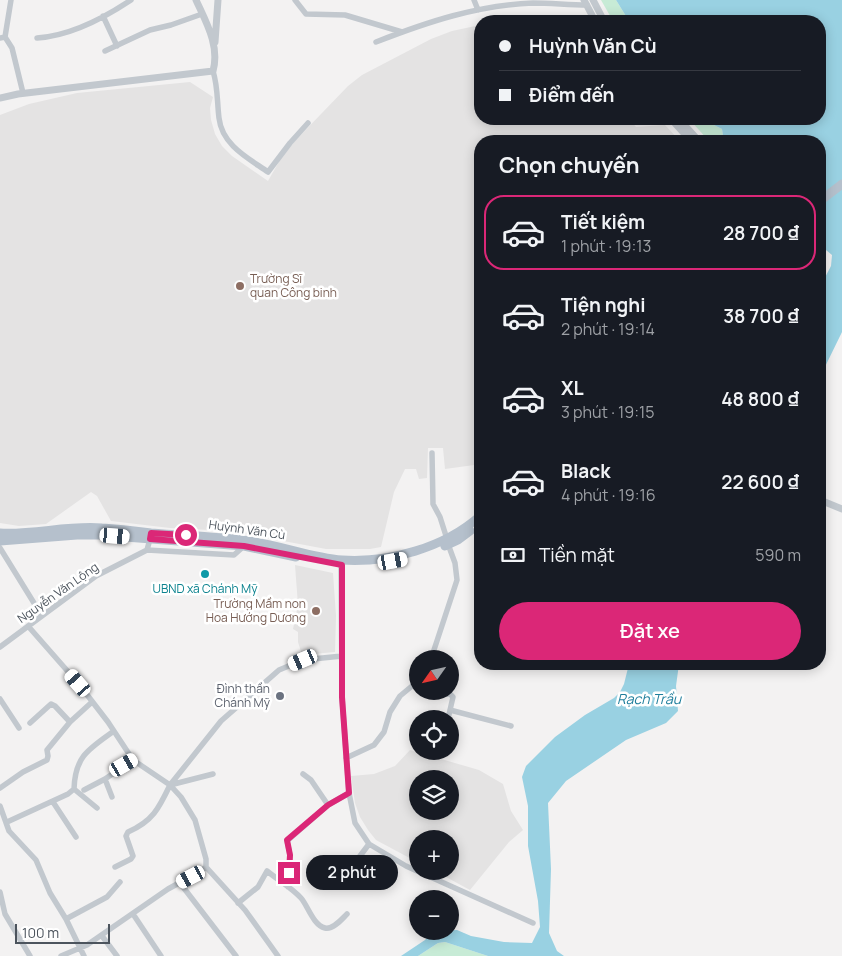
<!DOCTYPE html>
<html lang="vi">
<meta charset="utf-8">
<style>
:root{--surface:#171b24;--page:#242831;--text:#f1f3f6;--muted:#9ea1a6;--line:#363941;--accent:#db2777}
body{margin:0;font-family:Manrope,sans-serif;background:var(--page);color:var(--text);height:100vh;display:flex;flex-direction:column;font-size:19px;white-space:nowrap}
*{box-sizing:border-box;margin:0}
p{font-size:16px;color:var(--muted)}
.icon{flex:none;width:28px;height:28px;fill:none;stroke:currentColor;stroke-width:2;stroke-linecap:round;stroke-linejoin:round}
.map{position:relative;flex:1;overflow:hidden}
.panel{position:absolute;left:474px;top:135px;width:352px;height:535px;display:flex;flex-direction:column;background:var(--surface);border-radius:20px;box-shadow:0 2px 12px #0003}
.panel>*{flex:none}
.hud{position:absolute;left:474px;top:15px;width:352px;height:110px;border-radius:20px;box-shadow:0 2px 12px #0003;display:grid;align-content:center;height:110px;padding:0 25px;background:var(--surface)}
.needle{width:32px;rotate:236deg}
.fabs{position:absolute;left:409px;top:650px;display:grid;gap:10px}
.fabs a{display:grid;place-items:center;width:50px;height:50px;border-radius:50%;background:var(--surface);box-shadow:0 2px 12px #0003;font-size:25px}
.scale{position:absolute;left:15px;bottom:12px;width:95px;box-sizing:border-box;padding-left:5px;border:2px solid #4c545d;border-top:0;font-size:14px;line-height:18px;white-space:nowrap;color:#4c545d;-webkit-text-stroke:4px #fff;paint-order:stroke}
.end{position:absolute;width:22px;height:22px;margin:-11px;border:6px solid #db2777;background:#fff;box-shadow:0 0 0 2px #fff}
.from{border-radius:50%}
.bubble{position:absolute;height:35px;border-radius:18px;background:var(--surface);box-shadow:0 2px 12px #0003;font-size:16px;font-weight:600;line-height:35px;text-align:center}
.car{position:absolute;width:15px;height:30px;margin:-15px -8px;border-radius:6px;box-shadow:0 0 4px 1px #0007;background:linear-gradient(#fff 24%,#345 0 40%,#fff 0 76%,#345 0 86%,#fff 0)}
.hud b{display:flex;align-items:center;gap:18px;height:48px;font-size:19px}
.hud b+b{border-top:1px solid var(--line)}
.hud i{width:12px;height:12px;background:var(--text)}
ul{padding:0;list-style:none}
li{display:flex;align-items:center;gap:15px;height:75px;margin:0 10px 8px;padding:0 15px;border:2px solid transparent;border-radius:20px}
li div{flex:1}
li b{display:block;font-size:19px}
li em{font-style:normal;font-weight:600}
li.selected{border-color:var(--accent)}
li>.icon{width:45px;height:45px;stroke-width:1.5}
h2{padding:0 25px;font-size:22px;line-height:60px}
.pay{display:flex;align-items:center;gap:12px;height:55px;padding:0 25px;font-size:19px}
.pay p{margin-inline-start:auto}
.primary-button{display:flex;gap:10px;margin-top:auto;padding:10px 25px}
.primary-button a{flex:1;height:58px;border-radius:30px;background:var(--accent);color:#fff;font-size:20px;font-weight:600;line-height:58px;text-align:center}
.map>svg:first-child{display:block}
.education{fill:#e4e3e3;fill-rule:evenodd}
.green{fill:#c7ebd6}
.water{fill:#99d1e2}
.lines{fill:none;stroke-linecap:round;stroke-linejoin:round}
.minor{stroke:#c2c8ce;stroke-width:5.5}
.tertiary{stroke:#c2c8ce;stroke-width:7}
.primary{stroke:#b5c0cc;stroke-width:9}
.route{stroke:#db2777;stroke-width:6}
.education-dot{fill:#8d6e63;stroke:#fff;stroke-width:2}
.culture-dot{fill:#0f9aa8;stroke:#fff;stroke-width:2}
.worship-dot{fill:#6b7280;stroke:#fff;stroke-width:2}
.labels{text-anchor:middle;stroke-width:5;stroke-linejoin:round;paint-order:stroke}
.education-label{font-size:12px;fill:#785e54;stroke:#fff;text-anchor:start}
.street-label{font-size:12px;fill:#4c545d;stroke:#fff}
.culture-label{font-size:12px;fill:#0d838f;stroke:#fff}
.worship-label{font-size:12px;fill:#5b616d;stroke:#fff;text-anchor:end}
.water-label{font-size:14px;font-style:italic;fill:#1f7e9c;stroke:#fff}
</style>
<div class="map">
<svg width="842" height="956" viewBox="0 0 842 956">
<rect width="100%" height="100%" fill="#f3f2f2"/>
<path class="education" d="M480 25V119H629L636 127 665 125 680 141H480V390L474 394 480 406V451L474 465 445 469 443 448H428L427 478 419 479 416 469H405L394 492 381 547 370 549H326L230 531 170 528 111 521 97 496 91 492 46 524 19 526 0 523V115L29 104 77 93 190 82 213 97 210 108 211 120 215 134 222 146 232 156 268 181 280 160 295 141 348 86 362 75 431 39 452 31Z
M295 565 333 573 336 616 335 652 302 655 298 642V632L293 629 298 605Z
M410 750 479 770 503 784 511 811 523 830 509 842 470 890 435 871H450V839H418L417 862 376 840 368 830 360 817 355 803 351 776 374 774 395 766ZM418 779H450V811H418Z"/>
<path class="green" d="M601 0H616L629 21H613Z
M689 119H708L714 125 722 129 723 136 728 141H709Z
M445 942 488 956H418L438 943Z"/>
<path class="water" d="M616 0H842V332L820 377V287L831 266 832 255 820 245V141H728L723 136 722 129 714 125 708 119H820V21H629Z
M629 664H679L676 686 678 711 666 723 626 740 566 781 548 803 551 869 549 933 557 951 564 956H488L445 942 438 943 418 956H401L425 940 433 931 457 930 471 936 504 942 532 943 540 927 538 901 528 846V806L522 777 526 766 555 737 585 715 614 698 620 692 624 684Z"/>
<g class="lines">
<path class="minor" d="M295 0 306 14 345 15 402 32
M474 0 478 10
M103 16 117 46
M5 37 12 48 23 93
M0 38 5 37 11 0
M37 38C70 36 104 18 131 0
M376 42C427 22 478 5 533 3 551 3 569 5 587 5
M105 51 150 30 171 25 202 14
M213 71C218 87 217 102 219 118 222 145 248 158 268 172L290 143 308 123
M432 453 433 504 440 517 447 539
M0 548 42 616
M147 550 234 555 244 546
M341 560 342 697 349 793 355 823 369 844 406 866 533 923
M28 626 78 683 108 722 133 760 170 785 181 797 195 820 206 859V867L201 871 168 889 87 945 61 956
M0 647 96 576 147 550 150 539
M431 659 457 580 455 563 448 544
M434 691 439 694H450L453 697 448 719
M0 699 19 728
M450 710 511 726
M30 723 51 704 55 706 70 722
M346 758 374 745 384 732 390 712 400 696 418 681
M303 774 311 780 328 805
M170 785 221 721 279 670 303 660 342 656
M0 788 23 772 47 760 48 756 47 750 70 722 92 702
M74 789 97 808
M84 790 105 779
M112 797 105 779 133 760
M53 802 76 837
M0 806 9 831 36 860 50 893 66 919 84 956
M7 822 68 794 74 789C75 756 89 749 114 731
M115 867 131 859 133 856 126 836 128 832C153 821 159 808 170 785L213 774
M206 867 245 910 278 956
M342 874 357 860 369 844
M180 883 236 956
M288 887 290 855 287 841 328 805 349 793
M0 892 5 914 30 956
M238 903 258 887 267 871C278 880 292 888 301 898 308 906 313 925 325 928 333 930 342 919 347 914
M133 914 161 956
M66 919 107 897 120 882
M102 936 117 956"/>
<path class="tertiary" d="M584 0 595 21
M593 0 604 21
M215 42 218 0
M0 98 18 94 213 71C220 46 206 22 196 0
M671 119 691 141
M679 119 699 141
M820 500 842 509"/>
<path class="primary" d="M820 201 842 184
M0 533C34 535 68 525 102 528 118 529 135 531 151 533 184 536 217 536 249 541 279 545 313 558 342 560 389 563 444 548 480 516
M0 541 77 535H99L244 546 296 557
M445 546 458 540 470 531"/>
</g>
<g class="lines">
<path class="route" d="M186 535 151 533 150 539 244 546 342 565V697L349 793 328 805 287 840 290 855 289 873"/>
</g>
<g class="education-dot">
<circle cx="240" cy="286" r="5"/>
<circle cx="316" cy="611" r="5"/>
</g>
<circle class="culture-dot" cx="205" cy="574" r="5"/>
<circle class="worship-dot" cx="280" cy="696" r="5"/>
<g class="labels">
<g class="education-label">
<text x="250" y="283">Trường Sĩ<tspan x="250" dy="14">quan Công binh</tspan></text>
<text x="306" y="608" text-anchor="end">Trường Mầm non<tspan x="306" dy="14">Hoa Hướng Dương</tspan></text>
</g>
<g class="street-label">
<text transform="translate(247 530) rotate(8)" y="4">Huỳnh Văn Cù</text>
<text transform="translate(58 593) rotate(-35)" y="4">Nguyễn Văn Lộng</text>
</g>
<g class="culture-label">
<text x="205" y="593">UBND xã Chánh Mỹ</text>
</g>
<g class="worship-label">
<text x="270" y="693">Đình thần<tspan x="270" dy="14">Chánh Mỹ</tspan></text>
</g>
<g class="water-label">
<text x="649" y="704">Rạch Trầu</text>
</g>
</g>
</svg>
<div class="fabs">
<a><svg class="needle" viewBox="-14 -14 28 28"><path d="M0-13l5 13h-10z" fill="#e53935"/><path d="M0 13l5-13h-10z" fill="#9ea1a6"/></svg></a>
<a><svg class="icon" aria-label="locate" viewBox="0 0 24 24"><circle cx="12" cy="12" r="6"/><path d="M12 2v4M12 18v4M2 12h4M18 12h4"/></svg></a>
<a><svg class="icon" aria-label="layers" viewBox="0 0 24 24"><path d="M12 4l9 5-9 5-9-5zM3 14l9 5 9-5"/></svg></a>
<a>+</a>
<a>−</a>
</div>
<div class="scale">100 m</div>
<i class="end from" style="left:186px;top:535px"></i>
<i class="end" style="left:289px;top:873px"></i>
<div class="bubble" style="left:306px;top:855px;width:92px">2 phút</div>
<i class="car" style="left:115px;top:536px;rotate:95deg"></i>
<i class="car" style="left:393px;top:561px;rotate:80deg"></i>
<i class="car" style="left:303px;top:660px;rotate:247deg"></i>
<i class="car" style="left:78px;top:683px;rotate:319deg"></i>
<i class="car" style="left:124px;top:765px;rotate:60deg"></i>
<i class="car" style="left:191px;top:877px;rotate:242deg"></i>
<div class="hud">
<b><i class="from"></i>Huỳnh Văn Cù</b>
<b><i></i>Điểm đến</b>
</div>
<section class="panel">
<h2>Chọn chuyến</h2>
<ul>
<li class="selected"><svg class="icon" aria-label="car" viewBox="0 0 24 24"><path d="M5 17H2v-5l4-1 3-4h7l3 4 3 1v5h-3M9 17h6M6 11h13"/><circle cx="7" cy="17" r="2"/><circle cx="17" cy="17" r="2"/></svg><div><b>Tiết kiệm</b><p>1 phút · 19:13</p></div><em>28 700 ₫</em></li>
<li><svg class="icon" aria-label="car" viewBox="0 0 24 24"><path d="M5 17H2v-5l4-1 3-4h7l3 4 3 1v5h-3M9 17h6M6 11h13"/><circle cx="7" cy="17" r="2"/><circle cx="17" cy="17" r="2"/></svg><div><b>Tiện nghi</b><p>2 phút · 19:14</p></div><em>38 700 ₫</em></li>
<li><svg class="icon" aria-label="car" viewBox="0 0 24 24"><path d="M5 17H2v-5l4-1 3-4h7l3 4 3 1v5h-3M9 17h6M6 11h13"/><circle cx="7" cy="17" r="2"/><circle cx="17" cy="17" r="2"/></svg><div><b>XL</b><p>3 phút · 19:15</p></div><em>48 800 ₫</em></li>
<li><svg class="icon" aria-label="car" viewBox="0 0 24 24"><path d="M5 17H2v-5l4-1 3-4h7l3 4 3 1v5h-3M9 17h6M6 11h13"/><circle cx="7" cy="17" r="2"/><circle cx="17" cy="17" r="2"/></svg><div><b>Black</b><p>4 phút · 19:16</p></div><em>22 600 ₫</em></li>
</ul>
<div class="pay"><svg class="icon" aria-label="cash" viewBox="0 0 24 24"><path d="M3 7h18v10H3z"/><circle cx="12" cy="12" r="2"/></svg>Tiền mặt<p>590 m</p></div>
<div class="primary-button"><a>Đặt xe</a></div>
</section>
</div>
